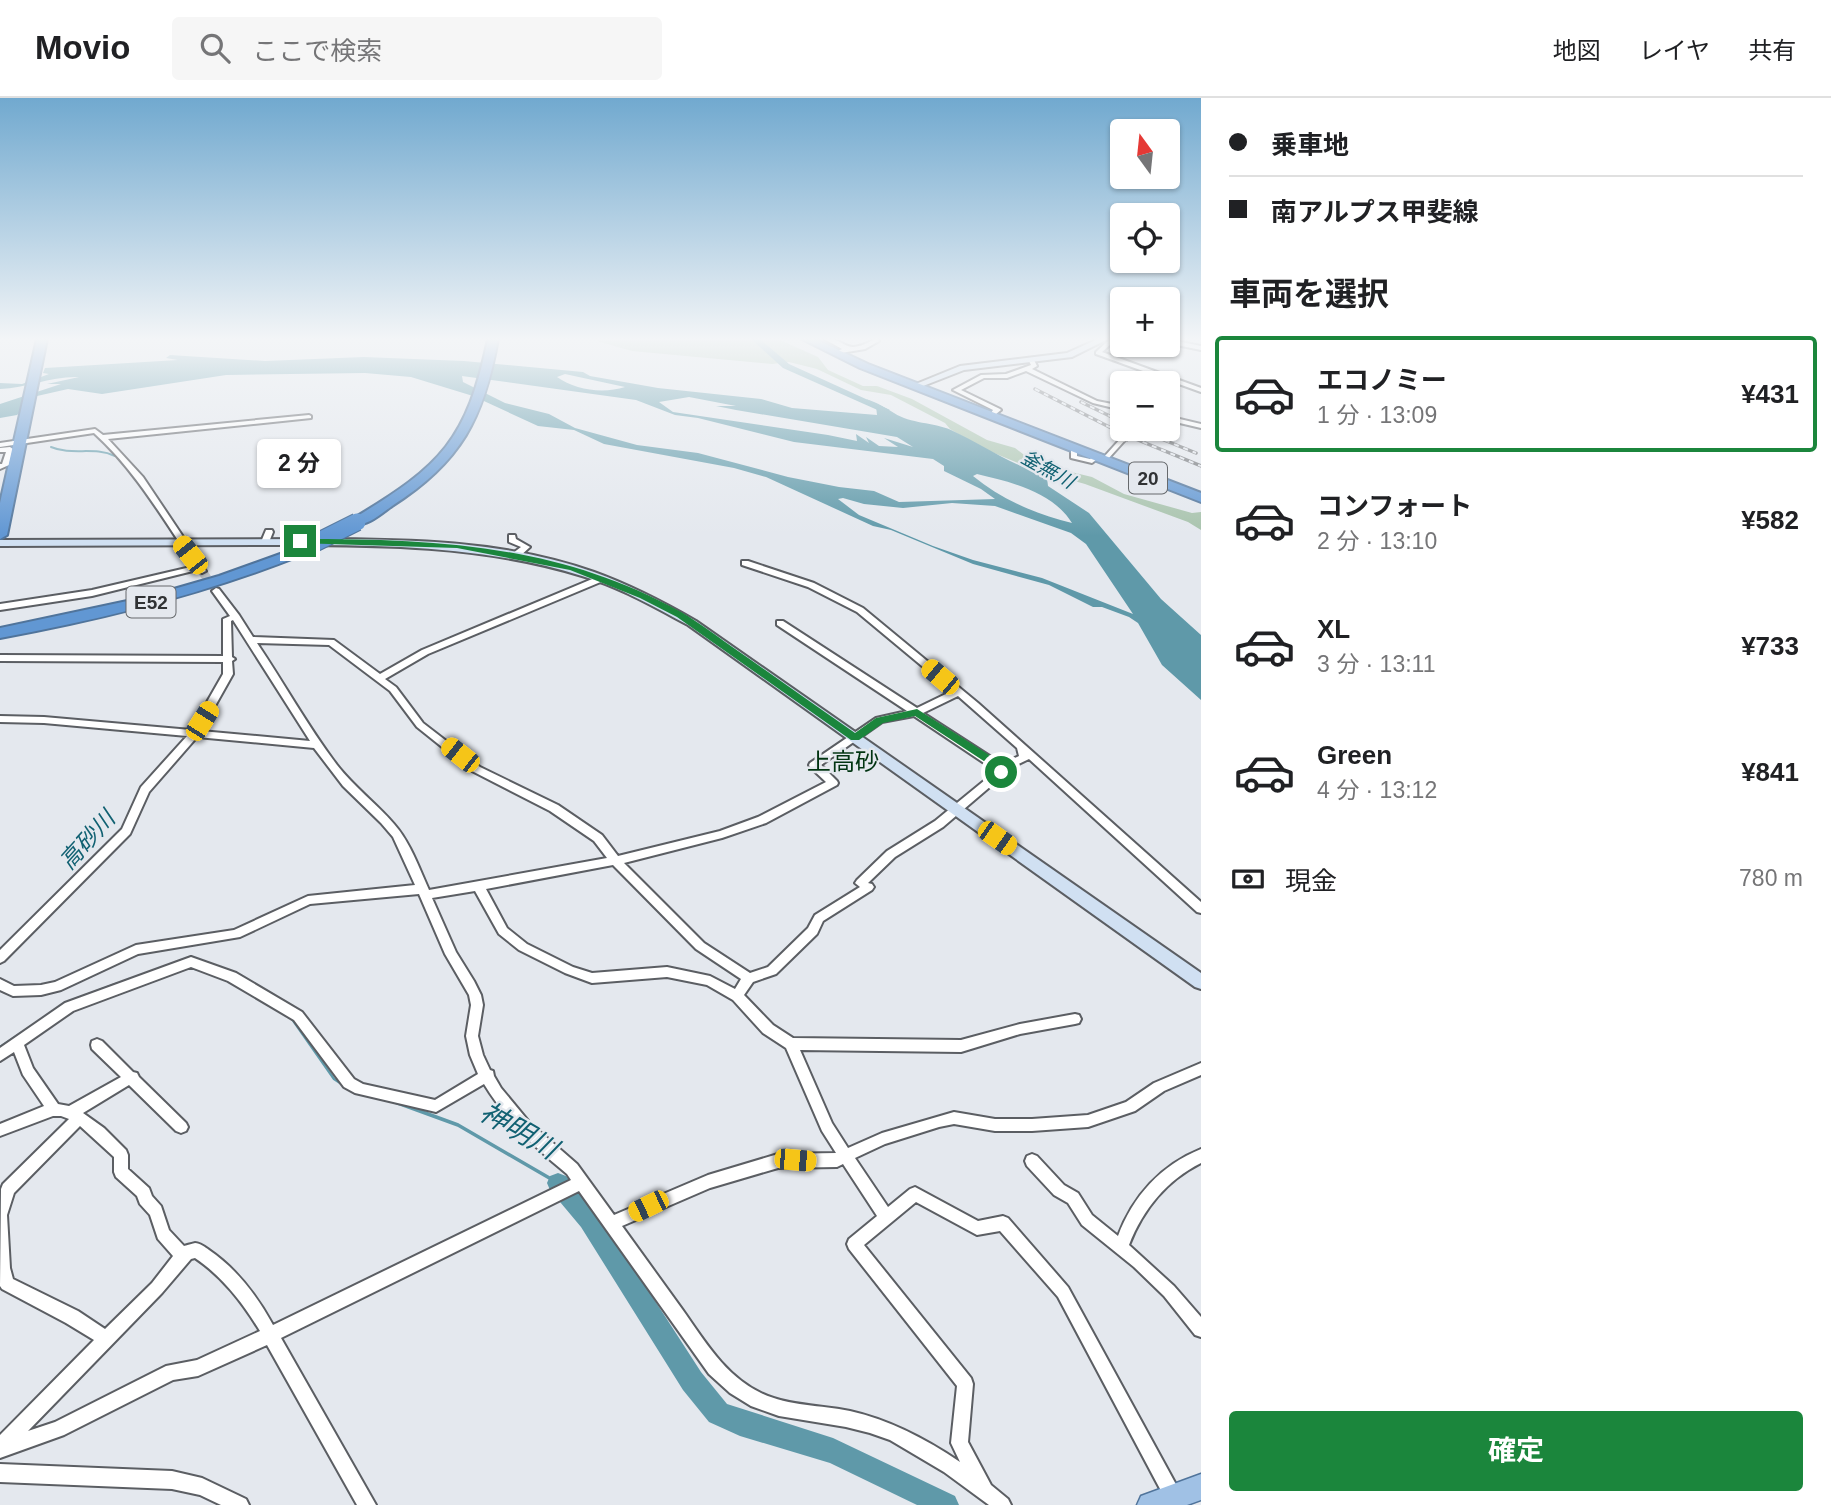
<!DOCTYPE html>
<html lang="ja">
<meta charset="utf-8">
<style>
:root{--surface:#fff;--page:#f6f6f6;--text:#202124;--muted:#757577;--line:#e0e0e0;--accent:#1b863c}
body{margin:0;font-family:Helvetica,"Noto Sans JP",sans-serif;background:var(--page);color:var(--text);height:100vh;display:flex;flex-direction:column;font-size:26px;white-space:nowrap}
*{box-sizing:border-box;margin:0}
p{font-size:23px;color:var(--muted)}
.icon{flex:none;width:38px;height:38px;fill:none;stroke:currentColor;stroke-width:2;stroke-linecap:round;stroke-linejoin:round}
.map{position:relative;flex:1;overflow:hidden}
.sheet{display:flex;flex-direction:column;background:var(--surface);width:630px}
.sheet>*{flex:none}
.banner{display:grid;align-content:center;height:154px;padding:0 28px;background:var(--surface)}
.needle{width:46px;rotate:345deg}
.controls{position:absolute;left:1110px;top:21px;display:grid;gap:14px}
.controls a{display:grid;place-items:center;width:70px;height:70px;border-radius:7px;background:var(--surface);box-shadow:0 2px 5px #0004;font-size:35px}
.end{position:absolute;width:32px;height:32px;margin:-16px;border:9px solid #1b863c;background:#fff;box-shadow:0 0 0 4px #fff}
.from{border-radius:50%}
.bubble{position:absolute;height:49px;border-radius:7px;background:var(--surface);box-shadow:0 2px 5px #0004;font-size:23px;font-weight:700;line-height:49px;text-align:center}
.car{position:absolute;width:21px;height:42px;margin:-21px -10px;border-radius:9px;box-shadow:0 0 5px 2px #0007;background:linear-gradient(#f5c518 24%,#345 0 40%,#f5c518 0 76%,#345 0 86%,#f5c518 0)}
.banner b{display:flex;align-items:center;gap:24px;height:66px;font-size:26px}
.banner b+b{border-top:2px solid var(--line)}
.banner i{width:18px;height:18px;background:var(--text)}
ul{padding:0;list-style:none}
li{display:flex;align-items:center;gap:21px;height:116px;margin:0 14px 10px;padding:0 14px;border:4px solid transparent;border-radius:7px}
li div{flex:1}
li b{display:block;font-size:26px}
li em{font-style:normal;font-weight:700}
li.active{border-color:var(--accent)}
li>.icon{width:63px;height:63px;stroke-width:1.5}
h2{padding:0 28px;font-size:32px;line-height:84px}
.pay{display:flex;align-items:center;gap:18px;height:77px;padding:0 28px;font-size:26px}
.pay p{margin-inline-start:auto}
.action{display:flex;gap:14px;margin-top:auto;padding:14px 28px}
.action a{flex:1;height:80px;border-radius:7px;background:var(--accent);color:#fff;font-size:28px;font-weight:700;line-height:80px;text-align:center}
header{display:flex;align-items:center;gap:42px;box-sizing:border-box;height:98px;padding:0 35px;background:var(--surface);border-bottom:2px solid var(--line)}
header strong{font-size:33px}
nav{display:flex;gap:38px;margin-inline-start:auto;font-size:24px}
.search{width:490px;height:63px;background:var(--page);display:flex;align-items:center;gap:18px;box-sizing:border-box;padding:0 24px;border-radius:7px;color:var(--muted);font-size:26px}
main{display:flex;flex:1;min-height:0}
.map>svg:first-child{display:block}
.green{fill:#a8c3ad}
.water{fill:#5f99a9;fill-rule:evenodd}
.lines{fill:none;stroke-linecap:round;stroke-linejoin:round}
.stream-far2{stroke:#5f99a9;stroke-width:2}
.stream-far1{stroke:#5f99a9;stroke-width:2.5}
.stream{stroke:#5f99a9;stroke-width:3.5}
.river{fill:#5f99a9;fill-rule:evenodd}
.street-tunnel{stroke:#c0c4c9;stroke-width:9;stroke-dasharray:9 4.5;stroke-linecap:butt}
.street-casing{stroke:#5b5e63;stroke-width:4}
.secondary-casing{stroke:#5b5e63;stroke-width:4}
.primary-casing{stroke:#50749b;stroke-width:3}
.highway-casing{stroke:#50749b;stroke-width:4}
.street{fill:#fff;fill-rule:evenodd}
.secondary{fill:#d0e0f2;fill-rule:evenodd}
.primary{fill:#a0c1e5;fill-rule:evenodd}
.highway{fill:#6197d3;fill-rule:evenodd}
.rail-casing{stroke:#75787c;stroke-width:3.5}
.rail{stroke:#e4e8ee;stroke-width:2;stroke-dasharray:5;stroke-linecap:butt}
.street-bridge-casing{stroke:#5b5e63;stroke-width:10;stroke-linecap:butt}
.highway-bridge-far1-casing{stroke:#50749b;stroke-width:15;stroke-linecap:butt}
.highway-bridge-casing{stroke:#50749b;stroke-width:19;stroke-linecap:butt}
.street-bridge{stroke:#fff;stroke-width:7}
.highway-bridge-far1{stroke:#6197d3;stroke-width:12}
.highway-bridge{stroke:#6197d3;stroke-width:17}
.route{fill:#1b863c}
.labels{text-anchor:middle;stroke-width:5;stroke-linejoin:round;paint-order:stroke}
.far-water-label{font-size:19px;font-style:italic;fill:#116172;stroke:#e4e8ee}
.shield{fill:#e4e8ee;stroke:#66696c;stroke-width:2}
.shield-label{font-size:19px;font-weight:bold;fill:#303234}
.water-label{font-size:23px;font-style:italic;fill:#116172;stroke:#e4e8ee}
.quarter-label{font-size:24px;fill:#013411;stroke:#e4e8ee}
.near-water-label{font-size:28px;font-style:italic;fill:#116172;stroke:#e4e8ee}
</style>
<header>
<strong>Movio</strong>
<div class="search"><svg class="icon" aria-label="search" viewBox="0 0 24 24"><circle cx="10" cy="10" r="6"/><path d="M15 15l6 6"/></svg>ここで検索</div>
<nav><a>地図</a><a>レイヤ</a><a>共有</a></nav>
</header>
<main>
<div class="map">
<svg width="1201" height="1407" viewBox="0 0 1201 1407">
<rect width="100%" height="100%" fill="#e4e8ee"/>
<path class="green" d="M597 241H778L818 259 828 272 863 288H877L912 301 987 342 1015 350 1027 359 1034 358 1067 373 1092 379 1124 396 1192 415 1201 414V432L1188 424 1085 386 1032 371 982 350 950 331 945 325 891 297 861 292 817 271 789 264 772 266 632 253 600 244Z"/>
<path class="water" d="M170 257 265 263 364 259 464 263 583 274 590 278 658 290 761 301 792 310 877 317 876 308 866 301C878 305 884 309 894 315 911 326 933 324 951 332 981 346 1007 364 1038 375L1047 380 1048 388 1089 415 1161 501 1201 537V602L1162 567 1138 525 1129 519 1102 509H1093L1049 487 973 466 891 432 873 428 766 379 734 370 604 346 574 332 538 328 473 298 411 279 365 275 226 277 102 296 68 291 37 298 17 317 0 320V306L61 286H47L79 279C51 278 27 290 0 291V285L22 286 49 276 43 275 45 270 178 262 166 260ZM565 276 625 289C603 296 575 292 557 279ZM462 278 636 302 675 317 698 320 794 344 933 361 944 368V373L981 391 995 401 899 404 874 393 839 389 788 379 698 355 637 347 575 330 549 316 505 305 463 284ZM689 299 736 308H716L736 312 897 339 913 349 884 340 898 349 879 348 866 339 869 345 856 336 857 343 828 337 673 314 659 304ZM977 376C1011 384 1053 394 1072 425 1037 417 1001 401 973 378ZM843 400 864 406 903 410 952 405 995 408 1071 435 1086 446 1133 516 1042 480 973 462 933 448 859 417 838 401Z"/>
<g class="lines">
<path class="stream-far2" d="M51 349C72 358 94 348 115 358"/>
<path class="stream-far1" d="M186 869 200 872
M73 902 116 886
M292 921 334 981 343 987
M0 949 41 922"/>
<path class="stream" d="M395 1004 458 1027 558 1085"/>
<path class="river" d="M751 241H760L789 266 890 312 882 314 783 270Z
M558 1075 566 1078 597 1113 701 1274 727 1306 833 1340 955 1398 959 1407H917L830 1365 740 1338 709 1324 683 1292 581 1129 550 1092 547 1085 550 1078Z"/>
<path class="street-tunnel" d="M202 473 216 493"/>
<defs>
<path id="street" d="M824 241C847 239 842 259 873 242L872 241H878L879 243 865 251 841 255 838 253 842 251Z
M1110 241H1116L1102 254 1201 290V294L1096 256V254Z
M1167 241 1201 248V252L1167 245Z
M1032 261 1034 262 1037 268 1032 271 1097 303 1122 308V312L1093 305 1026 273 1007 280H984L961 292 1000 311 1001 312 996 316H992L991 315 993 312 953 292 981 277 1006 276 1031 267 1029 263Z
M309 317 311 318V320L108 341 143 379 206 473 202 475 197 472 92 498 0 512V506L92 492 195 468C163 421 136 373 94 335L0 349V345L95 331 103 337Z
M1167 318 1201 326V330L1167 322Z
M1122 339 1127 340 1108 361H1104V359Z
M10 349 13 351 9 367 0 371V366H2L6 354H0V350Z
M1074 350 1077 352V358L1090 361 1096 356 1102 357 1092 365 1071 360V352Z
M266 432H272L273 434 269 444 265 446 261 444Z
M509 437H515L516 441 530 449 519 459H513V455L521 449 509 444Z
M742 463H748L814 485 863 510 978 605 1201 804V815L1197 814 1029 661 1006 672 1005 676 943 729 895 759 868 785 872 786 874 789 872 792 823 823 817 836 776 876 753 884 744 897 773 927 793 940 961 942 1020 926 1075 916 1079 917 1081 921 1079 925 1075 926 1020 936 961 954 800 952 832 1025 848 1050 882 1035 954 1014 995 1021H1032L1088 1017 1126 1004 1154 985 1201 965V977L1164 993 1135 1013 1088 1029 1032 1033H995L954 1026 939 1029 885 1046 855 1060 888 1109 910 1091 915 1089 978 1123 1003 1118 1008 1120 1068 1189 1179 1392 1182 1398 1179 1404 1173 1407 1167 1404 1058 1199 1000 1133 977 1137 916 1104 864 1147 971 1280 973 1286 968 1344 991 1387 1008 1401 1011 1407H989L944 1374 890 1342 870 1335 846 1329 779 1318 751 1308 730 1295 709 1276 579 1093 281 1240 376 1407H357L267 1247 198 1278 173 1282 64 1337 0 1360V1337L94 1242 66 1225 2 1191 0 1188 1 1091 3 1086 69 1021 61 1018H53L0 1038V1026L44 1008 23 977 14 954 0 963V950L65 905 191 859 236 875 302 914 354 981 363 986 435 1002 478 976 470 957 466 938 471 907 469 897 445 856 419 796 310 806 240 839 138 856 61 892 41 897 13 898 0 892V881L14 888 41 887 55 884 136 847 234 832 308 798 415 787 393 739 381 725 343 688 314 650 197 639 149 694 130 736 4 863 0 865V852L122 731 141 689 187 638 44 625 0 624V618L44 619 191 632 223 576V564L0 563V557L223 558V521L230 518 212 493 216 490 219 491 239 517 253 539 334 542 380 576 422 552 597 479H603V483L428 556 385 581 396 589 423 625 480 669 558 707 602 737 618 758 720 733 758 719 826 684 810 669 809 667 810 665 876 620 907 613 777 527V523H783L917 610 952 593 857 514 808 489 742 467ZM233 522 310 643 201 633 233 576 232 563 235 561 232 559 231 523ZM257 545 329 547 390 593 417 629 472 673 550 713 594 743 607 760 429 792C419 770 410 744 394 726 376 705 354 689 337 667 308 629 284 585 257 545ZM958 598 1017 650 1019 658 1002 666 923 615ZM914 618 996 673 935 723 887 753 857 782 855 785 860 789 815 817 808 830 768 869 750 875 704 845 624 765 722 740 766 725 837 687 838 685 837 683 821 667 882 624ZM613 767 696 851 741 881 735 891 710 878 667 869 592 875 573 869 527 846 507 830 486 791ZM475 793 499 836 519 852 565 875 592 885 667 879 707 887 733 902 763 935 786 950 822 1033 836 1055 778 1056 708 1077 614 1117 577 1066 530 1025 501 990 494 978 493 973 490 972 483 957 478 938 483 907 481 897 474 883 456 854 432 800ZM191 869 228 883 294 922 344 989 355 995 436 1014 484 986C506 1022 535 1050 567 1076L571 1082 273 1227C257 1198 237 1171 209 1152 205 1149 200 1145 195 1145 194 1145 185 1148 184 1148L169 1132 161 1108 152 1098 149 1090 128 1071V1057L126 1052 104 1030 83 1015 129 987 176 1033 181 1035 186 1033 188 1029 186 1025 139 979 137 975 133 974 102 943 97 941 92 943 91 947 92 951 121 979 69 1008 58 1006 33 970 24 947 73 913ZM80 1028 114 1059V1074L116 1079 137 1098 140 1106 150 1117 158 1141 173 1158 152 1185 105 1231 78 1213 13 1181 10 1170 7 1117 14 1095ZM843 1066 877 1118 849 1141 847 1146 849 1151 957 1288 951 1345 960 1364C926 1341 890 1322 850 1313 821 1307 788 1308 761 1295 725 1278 704 1242 682 1211 662 1183 642 1156 622 1128L710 1090 778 1070 837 1069ZM195 1160C223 1179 242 1204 260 1233L197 1262 166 1268 55 1324 28 1333 162 1195 191 1161Z
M1201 1051V1065C1167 1082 1143 1111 1129 1147L1174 1188 1201 1219V1239L1195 1237 1164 1198 1134 1169 1082 1127 1068 1105 1054 1097 1027 1068 1025 1063 1027 1058 1032 1056 1037 1058 1064 1087 1078 1095 1092 1117 1118 1138C1133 1098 1161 1067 1201 1051Z
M0 1366 172 1373 202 1380 246 1401 249 1407H221L200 1397 172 1391 0 1384Z"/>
<path id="secondary" d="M1098 241H1108L1072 259 964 272 918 290 911 288 960 268 1067 255Z
M312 441C406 441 504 442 594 474 630 487 663 504 696 523L1201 875V891L1195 889 688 527C654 509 620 489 582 478 476 445 365 447 255 447 170 447 85 448 0 448V442Z"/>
<path id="primary" d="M1201 1376V1402L1187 1407H1137L1141 1398Z"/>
<path id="highway" d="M37 241H47L7 437 0 441V405Z
M488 241H498C484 320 461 364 392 408 382 415 367 429 354 426V420C441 368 467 342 488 241Z
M802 241H815L868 266 1201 395V404L860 270Z
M297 450 304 454 302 457C204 496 104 521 0 540V530L146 499 219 478Z"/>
</defs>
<use href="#street" class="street-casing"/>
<use href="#secondary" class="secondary-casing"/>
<use href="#primary" class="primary-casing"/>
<use href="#highway" class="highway-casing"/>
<use href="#street" class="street"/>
<use href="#secondary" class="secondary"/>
<use href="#primary" class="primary"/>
<use href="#highway" class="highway"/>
<defs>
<path id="rail" d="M1035 291 1121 335 1201 368
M1081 304 1122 324
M1137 331 1196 355"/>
</defs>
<use href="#rail" class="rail-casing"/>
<use href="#rail" class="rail"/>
<defs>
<path id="street-bridge" d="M1124 340 1135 331"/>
<path id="highway-bridge-far1" d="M354 426 359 423"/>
<path id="highway-bridge" d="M297 454 357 424"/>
</defs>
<use href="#street-bridge" class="street-bridge-casing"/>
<use href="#highway-bridge-far1" class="highway-bridge-far1-casing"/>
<use href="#highway-bridge" class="highway-bridge-casing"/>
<use href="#street-bridge" class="street-bridge"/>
<use href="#highway-bridge-far1" class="highway-bridge-far1"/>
<use href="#highway-bridge" class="highway-bridge"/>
</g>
<linearGradient id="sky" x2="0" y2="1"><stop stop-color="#71a9cf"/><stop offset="0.55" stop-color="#f3f5f7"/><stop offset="1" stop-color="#f3f5f7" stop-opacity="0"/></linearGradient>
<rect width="1201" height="438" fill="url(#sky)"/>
<path class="route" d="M300 441C436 441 558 446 681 514 700 525 719 540 738 553 777 580 816 608 855 635L876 620 917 611 1005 667 1007 674 997 677 996 671 915 618 883 625 859 642H851L677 519 640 500 570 472 457 450 297 445Z"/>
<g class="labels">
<g class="far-water-label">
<text transform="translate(1048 371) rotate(29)" y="7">釜無川</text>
</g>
<g class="shield">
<rect x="1129" y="364.5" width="38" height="31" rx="5"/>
<rect x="126.5" y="488.5" width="49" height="31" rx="5"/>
</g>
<g class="shield-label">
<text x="1148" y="387">20</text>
<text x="151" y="511">E52</text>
</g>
<g class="water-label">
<text transform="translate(87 742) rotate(-48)" y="8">高砂川</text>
</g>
<g class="quarter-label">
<text x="843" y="672">上高砂</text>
</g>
<g class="near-water-label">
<text transform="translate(519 1032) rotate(30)" y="10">神明川</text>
</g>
</g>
</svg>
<div class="controls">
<a><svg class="needle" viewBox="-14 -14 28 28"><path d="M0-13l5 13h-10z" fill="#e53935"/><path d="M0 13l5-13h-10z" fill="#757577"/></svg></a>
<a><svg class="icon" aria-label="locate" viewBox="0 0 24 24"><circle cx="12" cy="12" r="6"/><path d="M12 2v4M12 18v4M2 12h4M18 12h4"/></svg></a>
<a>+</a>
<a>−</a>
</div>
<i class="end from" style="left:1001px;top:674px"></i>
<i class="end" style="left:300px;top:443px"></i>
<div class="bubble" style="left:257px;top:341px;width:84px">2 分</div>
<i class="car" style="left:190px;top:457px;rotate:322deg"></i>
<i class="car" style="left:940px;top:579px;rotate:310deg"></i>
<i class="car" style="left:202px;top:623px;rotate:32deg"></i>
<i class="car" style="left:460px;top:657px;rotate:308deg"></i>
<i class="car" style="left:997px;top:740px;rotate:125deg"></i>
<i class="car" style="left:795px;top:1062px;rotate:95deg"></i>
<i class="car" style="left:648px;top:1108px;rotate:244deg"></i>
</div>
<section class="sheet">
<div class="banner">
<b><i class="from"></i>乗車地</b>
<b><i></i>南アルプス甲斐線</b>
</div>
<h2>車両を選択</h2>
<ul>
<li class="active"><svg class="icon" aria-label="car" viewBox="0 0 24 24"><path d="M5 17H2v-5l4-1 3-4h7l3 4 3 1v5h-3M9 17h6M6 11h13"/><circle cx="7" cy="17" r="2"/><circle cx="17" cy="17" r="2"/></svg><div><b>エコノミー</b><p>1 分 · 13:09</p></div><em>¥431</em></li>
<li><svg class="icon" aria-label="car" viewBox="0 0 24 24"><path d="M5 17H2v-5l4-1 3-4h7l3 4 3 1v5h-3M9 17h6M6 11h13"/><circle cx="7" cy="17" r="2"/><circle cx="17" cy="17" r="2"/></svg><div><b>コンフォート</b><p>2 分 · 13:10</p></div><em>¥582</em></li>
<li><svg class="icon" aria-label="car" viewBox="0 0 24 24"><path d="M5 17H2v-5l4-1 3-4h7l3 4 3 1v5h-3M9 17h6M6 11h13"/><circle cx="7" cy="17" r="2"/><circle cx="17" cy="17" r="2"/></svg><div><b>XL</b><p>3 分 · 13:11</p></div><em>¥733</em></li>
<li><svg class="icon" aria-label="car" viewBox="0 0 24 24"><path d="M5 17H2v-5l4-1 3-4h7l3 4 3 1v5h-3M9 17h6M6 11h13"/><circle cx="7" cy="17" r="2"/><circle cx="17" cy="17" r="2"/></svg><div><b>Green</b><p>4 分 · 13:12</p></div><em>¥841</em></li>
</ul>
<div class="pay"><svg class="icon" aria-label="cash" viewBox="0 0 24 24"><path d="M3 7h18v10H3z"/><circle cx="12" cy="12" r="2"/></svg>現金<p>780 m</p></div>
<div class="action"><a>確定</a></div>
</section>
</main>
